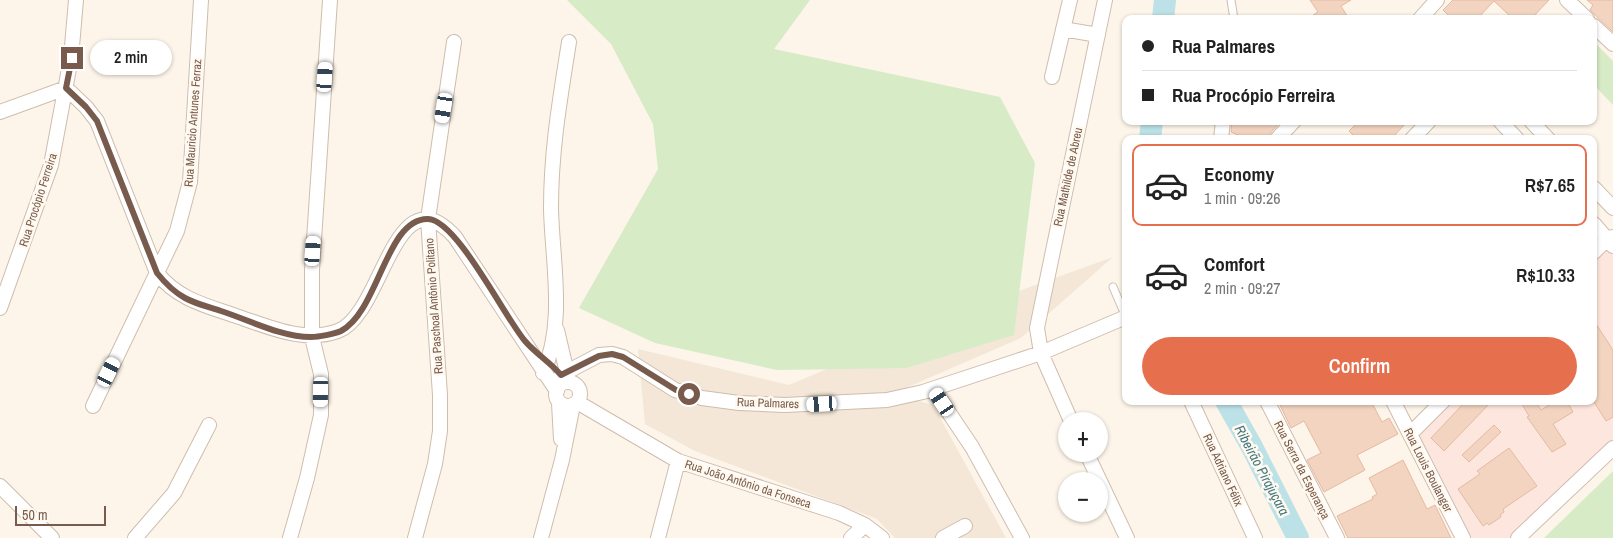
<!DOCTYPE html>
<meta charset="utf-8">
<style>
:root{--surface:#fff;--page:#f6f6f6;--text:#222;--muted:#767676;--line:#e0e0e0;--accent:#e66f4e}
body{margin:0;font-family:"Archivo Narrow",sans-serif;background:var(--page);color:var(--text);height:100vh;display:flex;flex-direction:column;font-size:19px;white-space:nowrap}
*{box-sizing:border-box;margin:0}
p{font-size:16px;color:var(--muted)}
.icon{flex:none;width:28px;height:28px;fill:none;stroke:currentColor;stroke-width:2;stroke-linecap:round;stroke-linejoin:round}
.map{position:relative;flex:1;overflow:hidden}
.side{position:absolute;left:1122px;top:135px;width:475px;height:270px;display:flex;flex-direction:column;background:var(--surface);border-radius:10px;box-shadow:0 1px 4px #0004}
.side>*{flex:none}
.hud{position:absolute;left:1122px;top:15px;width:475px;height:110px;border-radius:10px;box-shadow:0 1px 4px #0004;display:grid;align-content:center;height:110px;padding:0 20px;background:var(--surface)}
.fabs{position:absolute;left:1058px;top:412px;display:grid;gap:10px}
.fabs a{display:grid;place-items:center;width:50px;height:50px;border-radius:50%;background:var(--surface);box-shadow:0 1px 4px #0004;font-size:25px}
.scale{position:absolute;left:15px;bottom:12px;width:91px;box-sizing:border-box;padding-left:5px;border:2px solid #785b4c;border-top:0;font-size:14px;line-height:18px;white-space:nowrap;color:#785b4c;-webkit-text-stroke:4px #fff9ef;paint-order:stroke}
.end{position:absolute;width:22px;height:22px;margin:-11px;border:6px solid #785b4c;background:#fff;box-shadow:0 0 0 2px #fff}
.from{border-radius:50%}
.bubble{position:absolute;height:35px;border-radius:18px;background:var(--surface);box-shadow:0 1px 4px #0004;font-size:16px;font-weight:600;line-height:35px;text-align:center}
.car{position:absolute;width:15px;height:30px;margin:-15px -8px;border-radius:6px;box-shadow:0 0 4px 1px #0007;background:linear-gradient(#fff 24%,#345 0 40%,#fff 0 76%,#345 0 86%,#fff 0)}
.hud b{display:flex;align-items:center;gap:18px;height:48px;font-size:19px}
.hud b+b{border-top:1px solid var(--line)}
.hud i{width:12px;height:12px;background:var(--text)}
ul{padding:9px 0 0;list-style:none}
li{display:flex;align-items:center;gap:15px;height:82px;margin:0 10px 8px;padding:0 10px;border:2px solid transparent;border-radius:10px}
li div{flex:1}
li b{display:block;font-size:19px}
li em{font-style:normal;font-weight:600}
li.on{border-color:var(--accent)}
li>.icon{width:45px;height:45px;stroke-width:1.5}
.button{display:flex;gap:10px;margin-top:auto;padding:10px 20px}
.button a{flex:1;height:58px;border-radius:30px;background:var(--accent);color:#fff;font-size:20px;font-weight:600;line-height:58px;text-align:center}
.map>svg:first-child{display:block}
.residential{fill:#f4e7d7}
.commercial{fill:#fde6dd}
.green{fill:#d6ebc6}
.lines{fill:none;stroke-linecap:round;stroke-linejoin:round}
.river{stroke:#bce1e7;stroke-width:22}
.building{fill:#f2d4c0;stroke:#e5baa0}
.service-casing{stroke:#cfbdae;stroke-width:9}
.minor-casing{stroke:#cfbdae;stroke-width:16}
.service{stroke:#fff;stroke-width:7}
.minor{stroke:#fff;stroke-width:14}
.route{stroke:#785b4c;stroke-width:6}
.labels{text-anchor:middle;stroke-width:5;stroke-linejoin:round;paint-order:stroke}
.street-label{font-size:12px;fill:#785b4c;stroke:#fff9ef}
.water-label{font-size:14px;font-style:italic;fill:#427983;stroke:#fff9ef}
</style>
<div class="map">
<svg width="1613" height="538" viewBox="0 0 1613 538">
<rect width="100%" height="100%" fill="#fdf5e9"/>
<path class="residential" d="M1113 257 1021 338 892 394 933 405 1006 538H895L877 519 695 451 645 424 638 349 789 385 966 310Z"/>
<path class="commercial" d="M1607 239 1613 254V451L1518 538H1462L1410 434 1443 401H1594V252Z"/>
<path class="green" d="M567 0H810L774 49 1000 97 1035 163 1014 335 906 368 777 370 655 343 579 308 658 169 653 124 611 44Z
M1594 42 1613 61V105L1594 85Z
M1613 471V538H1544Z"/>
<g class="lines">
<path class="river" d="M1163 19 1165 0
M1150 139 1152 121
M1226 401 1252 447 1298 538"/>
</g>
<path class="building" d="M1310 0H1351L1341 6 1349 19H1307L1318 12Z
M1453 0H1549L1531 19H1513L1494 1 1477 19H1452L1443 10Z
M1587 0H1613V32L1590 10 1593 5Z
M1232 121H1281L1265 139H1248L1231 132Z
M1359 121H1408L1391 139H1357L1349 131Z
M1594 321 1613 350V417L1606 421 1594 402Z
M1278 401H1371L1382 422 1389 418 1398 434 1357 455 1365 470 1324 492 1307 460 1321 453 1304 421 1291 428Z
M1466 401H1492L1444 451 1431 438Z
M1520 401H1535L1541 410 1556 401H1567L1573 412 1553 424 1566 444 1552 452 1527 417 1529 416Z
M1494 425 1501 432 1469 462 1462 455Z
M1509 448 1537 486 1503 509 1504 512 1500 515 1501 517 1489 525 1487 523 1483 526 1458 489 1480 474 1477 471Z
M1403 460 1427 509 1435 505 1451 538H1348L1337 516 1373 499 1372 497 1377 494 1369 478Z"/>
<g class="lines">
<defs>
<path id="service" d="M1231 0 1234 19
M1113 287 1126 317"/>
<path id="minor" d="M1567 0 1587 19
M1420 19 1437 0
M1594 26 1613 44
M1063 29 1098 35
M1052 77 1070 0
M0 112 66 88 86 107 97 121 157 273C178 300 208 306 239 317 272 328 304 343 338 331 383 315 394 170 455 237L557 391
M1500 121 1517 139
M1531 121 1548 139
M1221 139 1223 121
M1277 139 1294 121
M1412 139 1429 121
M1594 188 1613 208
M1594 224 1613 246
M1594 252 1607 239 1613 237
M0 308 51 165 71 58 76 0
M557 330 568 377
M543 373C566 323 552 261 551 208 551 150 560 99 569 42
M561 375 599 355 612 354 623 357 675 390 702 398 739 403 785 405 887 400 923 392 1041 353 1126 317
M556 394a12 12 0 1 1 24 0a12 12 0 1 1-24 0Z
M933 389 972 447 1022 538
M1191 401 1255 538
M1267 401 1337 538
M1393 401 1463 538
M577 402 678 461 839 513 865 525 882 538
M559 403 561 439
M93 406 177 231 190 182 201 0
M1071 421 1041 353 1037 328 1105 0
M1410 434 1443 401
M1087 454 1127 538
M0 486 52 538
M135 538 174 493 209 425
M290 538 307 478 321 415V374L312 337V270L330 0
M415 538 435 464 440 431V395L428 219 454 42
M541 538 562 460 573 405
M658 538 678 461
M851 538 865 525
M943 538 965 526
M1518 538 1613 448"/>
</defs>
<use href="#service" class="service-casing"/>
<use href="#minor" class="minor-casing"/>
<use href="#service" class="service"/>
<use href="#minor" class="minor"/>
</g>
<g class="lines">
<path class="route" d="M72 58 66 88 86 107 97 121 157 273C165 283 174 292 185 298 196 304 209 307 221 311 249 320 281 337 311 337 319 337 334 334 341 331 379 311 386 218 428 219 457 220 505 318 525 341 535 353 550 362 561 375L599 356 612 354 623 357 676 390 689 394"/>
</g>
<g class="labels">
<g class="street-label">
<text transform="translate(193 123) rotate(-86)" y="4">Rua Mauricio Antunes Ferraz</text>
<text transform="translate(1068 177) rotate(-78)" y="4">Rua Mathilde de Abreu</text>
<text transform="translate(38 200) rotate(-72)" y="4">Rua Procópio Ferreira</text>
<text transform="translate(434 306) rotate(-94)" y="4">Rua Paschoal Antônio Politano</text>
<text transform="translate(768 403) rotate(2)" y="4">Rua Palmares</text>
<text transform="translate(1223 470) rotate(65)" y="4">Rua Adriano Félix</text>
<text transform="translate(1302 470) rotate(63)" y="4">Rua Serra da Esperança</text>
<text transform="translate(1428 470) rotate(63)" y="4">Rua Louis Boulanger</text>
<text transform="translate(748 484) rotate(18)" y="4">Rua João Antônio da Fonseca</text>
</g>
<g class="water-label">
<text transform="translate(1262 470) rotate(62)" y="5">Ribeirão Pirajuçara</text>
</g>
</g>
</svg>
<div class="fabs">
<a>+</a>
<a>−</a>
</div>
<div class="scale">50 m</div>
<i class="end from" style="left:689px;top:394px"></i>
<i class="end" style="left:72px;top:58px"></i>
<div class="bubble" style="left:90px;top:40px;width:82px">2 min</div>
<i class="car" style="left:325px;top:77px;rotate:4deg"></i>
<i class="car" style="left:444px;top:108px;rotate:189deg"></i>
<i class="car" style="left:313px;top:251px;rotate:4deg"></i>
<i class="car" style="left:109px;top:372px;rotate:26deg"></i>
<i class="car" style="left:321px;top:392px;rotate:181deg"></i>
<i class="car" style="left:942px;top:402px;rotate:326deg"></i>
<i class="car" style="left:822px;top:404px;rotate:267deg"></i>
<div class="hud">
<b><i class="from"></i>Rua Palmares</b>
<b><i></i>Rua Procópio Ferreira</b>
</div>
<section class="side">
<ul>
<li class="on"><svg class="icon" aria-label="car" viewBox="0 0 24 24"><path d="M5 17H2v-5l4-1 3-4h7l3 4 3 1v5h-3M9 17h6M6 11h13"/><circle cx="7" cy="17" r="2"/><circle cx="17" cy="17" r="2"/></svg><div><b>Economy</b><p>1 min · 09:26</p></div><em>R$7.65</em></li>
<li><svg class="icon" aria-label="car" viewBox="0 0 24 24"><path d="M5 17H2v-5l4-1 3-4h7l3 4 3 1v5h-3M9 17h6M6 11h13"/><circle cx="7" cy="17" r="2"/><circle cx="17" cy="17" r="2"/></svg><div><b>Comfort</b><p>2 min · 09:27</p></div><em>R$10.33</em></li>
</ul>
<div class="button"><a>Confirm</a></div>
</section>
</div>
